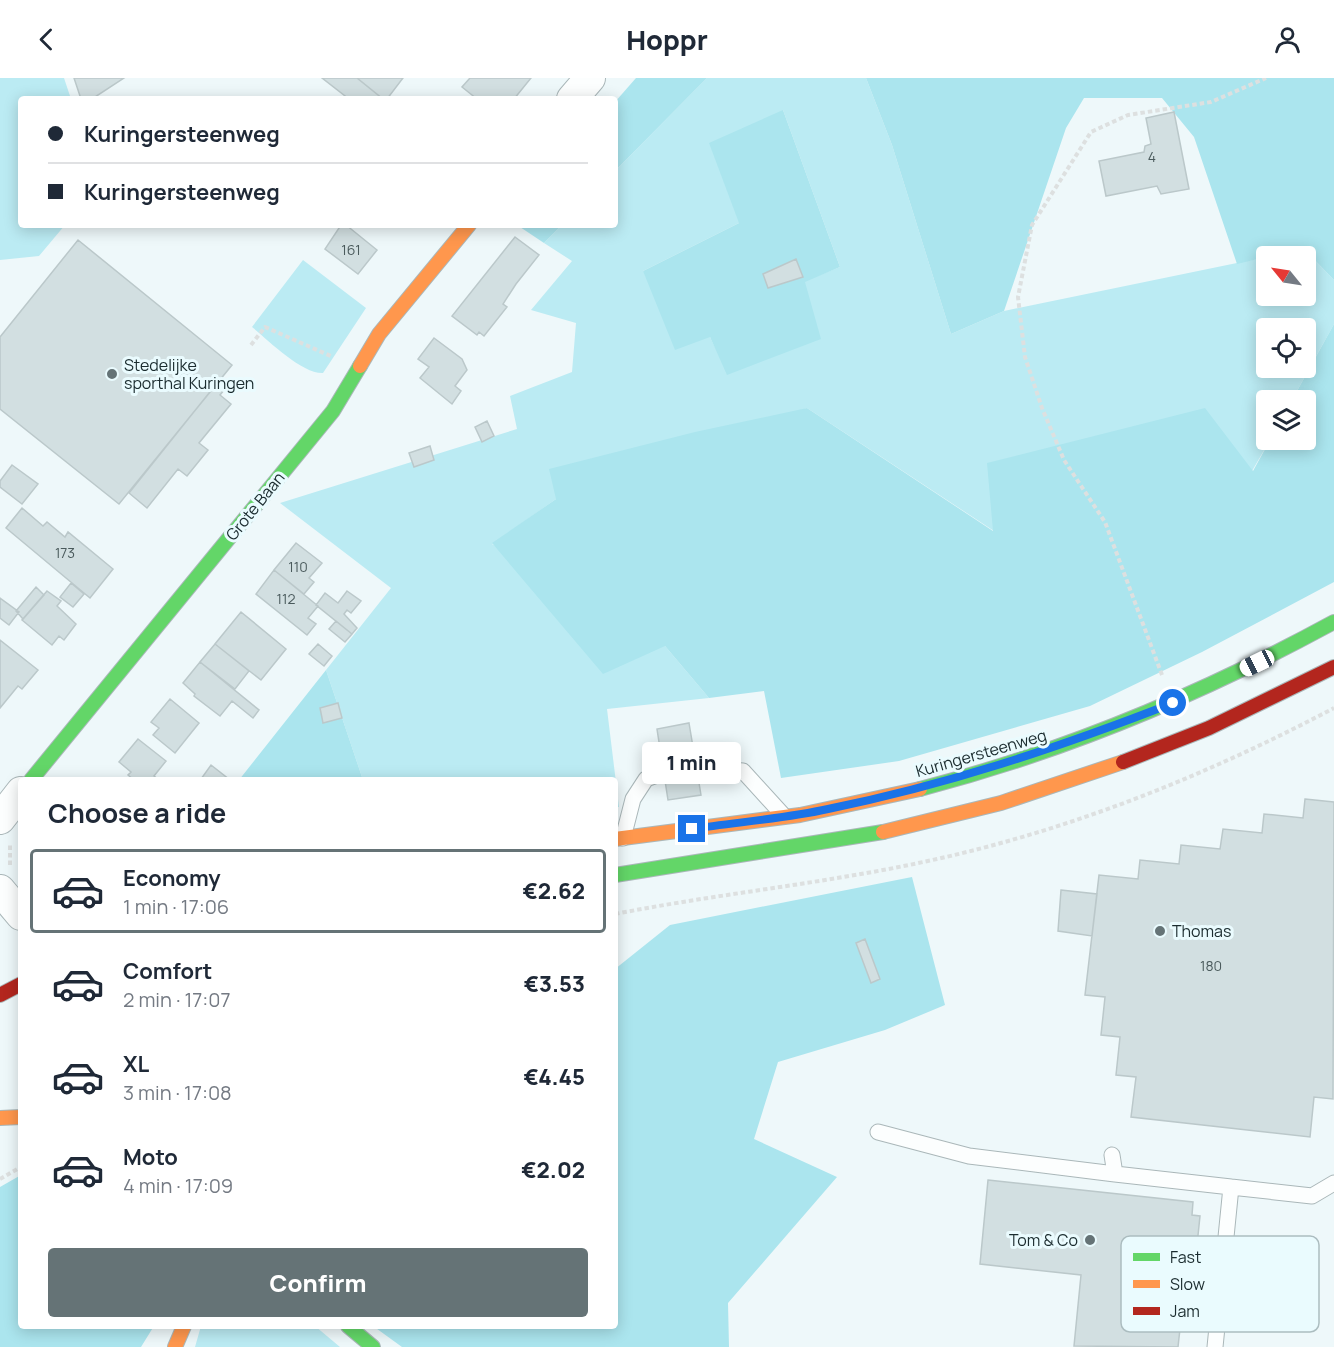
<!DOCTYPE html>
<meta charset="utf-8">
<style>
:root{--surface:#fff;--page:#f2f2f3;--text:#1f2937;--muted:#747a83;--line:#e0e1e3;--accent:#657376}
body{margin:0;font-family:Manrope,sans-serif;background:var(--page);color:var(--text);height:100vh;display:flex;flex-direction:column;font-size:22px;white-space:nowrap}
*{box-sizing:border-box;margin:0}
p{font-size:20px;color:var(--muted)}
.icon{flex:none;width:33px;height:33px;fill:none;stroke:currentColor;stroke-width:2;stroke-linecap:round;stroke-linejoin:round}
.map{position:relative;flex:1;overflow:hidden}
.sheet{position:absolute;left:18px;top:699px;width:600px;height:552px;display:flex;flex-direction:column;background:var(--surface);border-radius:6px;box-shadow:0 3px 15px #0003}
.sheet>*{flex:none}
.banner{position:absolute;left:18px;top:18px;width:600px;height:132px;border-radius:6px;box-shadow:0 3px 15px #0003;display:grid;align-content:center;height:132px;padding:0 30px;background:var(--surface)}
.needle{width:39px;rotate:300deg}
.tools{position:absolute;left:1256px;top:168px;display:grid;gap:12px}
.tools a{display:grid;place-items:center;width:60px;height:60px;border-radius:6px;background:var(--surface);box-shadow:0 3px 15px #0003;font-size:30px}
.end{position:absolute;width:27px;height:27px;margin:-14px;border:8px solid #1a73e8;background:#fff;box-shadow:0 0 0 3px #fff}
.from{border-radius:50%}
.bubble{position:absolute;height:42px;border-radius:6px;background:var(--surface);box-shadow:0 3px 15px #0003;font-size:20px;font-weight:800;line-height:42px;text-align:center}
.car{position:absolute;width:18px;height:36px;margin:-18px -9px;border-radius:8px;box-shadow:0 0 4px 2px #0007;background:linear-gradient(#fff 24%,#345 0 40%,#fff 0 76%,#345 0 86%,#fff 0)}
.banner b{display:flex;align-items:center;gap:21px;height:57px;font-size:22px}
.banner b+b{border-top:2px solid var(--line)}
.banner i{width:15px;height:15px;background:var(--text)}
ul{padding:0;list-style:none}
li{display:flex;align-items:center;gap:18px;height:84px;margin:0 12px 9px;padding:0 18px;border:3px solid transparent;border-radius:6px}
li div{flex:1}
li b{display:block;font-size:22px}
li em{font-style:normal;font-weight:800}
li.active{border-color:var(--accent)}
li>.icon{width:54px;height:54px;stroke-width:1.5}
h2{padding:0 30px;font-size:27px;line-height:72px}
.button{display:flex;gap:12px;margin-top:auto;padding:12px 30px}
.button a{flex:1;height:69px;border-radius:6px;background:var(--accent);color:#fff;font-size:24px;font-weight:800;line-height:69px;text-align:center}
header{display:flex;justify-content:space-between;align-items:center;height:78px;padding:0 30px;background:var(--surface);font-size:27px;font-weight:800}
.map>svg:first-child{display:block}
.green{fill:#bbebf3;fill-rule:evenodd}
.forest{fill:#abe5ee}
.building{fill:#d2dfe1;stroke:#bbc8ca;stroke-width:1.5}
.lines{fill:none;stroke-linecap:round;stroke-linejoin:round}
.lane-casing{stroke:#aab7b9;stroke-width:17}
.street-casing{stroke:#aab7b9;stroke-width:32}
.fast-casing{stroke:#aab7b9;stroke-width:16}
.slow-casing{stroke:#aab7b9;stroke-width:16}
.jam-casing{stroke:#aab7b9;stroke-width:16}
.path{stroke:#dde0e0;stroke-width:4;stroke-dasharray:4.5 3;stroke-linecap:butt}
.lane{stroke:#fcfefe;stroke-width:15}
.street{stroke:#fcfefe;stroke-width:30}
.fast{stroke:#63d668;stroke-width:14}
.slow{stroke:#ff974d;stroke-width:14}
.jam{stroke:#b3261e;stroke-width:14}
.route{stroke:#1a73e8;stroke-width:8}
.poi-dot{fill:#657376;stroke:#eafbfe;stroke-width:2}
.labels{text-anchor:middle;stroke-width:6;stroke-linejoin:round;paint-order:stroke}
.number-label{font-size:14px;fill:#4a5a5c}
.poi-label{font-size:16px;fill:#1b2c2f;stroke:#eafbfe;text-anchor:start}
.street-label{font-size:16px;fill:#1b2c2f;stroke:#eafbfe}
.key{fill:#eafbfe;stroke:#acbdc0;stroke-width:1.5}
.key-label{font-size:16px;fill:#1b2c2f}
</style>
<header><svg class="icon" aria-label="back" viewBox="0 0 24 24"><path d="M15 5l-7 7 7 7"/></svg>Hoppr<svg class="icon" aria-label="person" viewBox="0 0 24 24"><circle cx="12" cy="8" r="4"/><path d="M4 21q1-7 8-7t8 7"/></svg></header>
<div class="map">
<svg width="1334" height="1269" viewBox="0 0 1334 1269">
<rect width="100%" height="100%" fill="#eef8fa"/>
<path class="green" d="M0 0H64L71 21H21V147H65L39 178 0 182Z
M707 0H866L892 67 951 256 1004 233 1266 179V218H1305V178H1269L1303 170 1334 202V246L1292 322H1266V362H1270L1252 393 994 453 807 330 556 421 492 466 665 568 709 620 607 631 619 729H615V702H363L326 592 391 510 280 425 517 351 510 318 572 294 576 245 531 232 572 183 544 165 562 147H615V93ZM783 32 840 189 805 203 728 296 710 259 643 193 739 145ZM1266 250H1305V290H1266Z
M303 182 366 230 323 295C302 296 268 262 252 249Z
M201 1248H315L340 1269H195Z"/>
<path class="forest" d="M636 0H707L615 93V24Z
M866 0H1334V202L1303 170 1237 186 1194 59 1162 20H1084L1066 50 1004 233 951 256 892 67Z
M783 32 840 189 805 204 821 261 727 297 710 259 675 272 643 193 739 145 709 65Z
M517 147H562L544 165Z
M1334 246V504L1202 574 1090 628 899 683 781 700 764 613 709 620 665 568 603 596 492 465 556 421 549 391 695 354 807 330 993 453 987 385 1205 330 1253 393 1270 362H1305V322H1292Z
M326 592 363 702H239Z
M912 799 945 927 885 952 778 984 754 1061 837 1099 728 1225 729 1269H402L373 1248H615V891L670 847Z
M21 1097V1248H154L141 1269H0V1109Z"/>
<path class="building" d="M74 0H124L92 21H81Z
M322 0H357L383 21H349Z
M357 0H403L387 21H383Z
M470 0H531L514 21H477L462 9Z
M1174 34 1189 111 1161 116 1157 108 1106 118 1099 83 1144 74 1145 68 1151 66 1146 40Z
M341 147H346L377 172 358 196 325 171Z
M515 159 539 177 516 206 503 226 507 229 484 258 479 254 477 257 452 238Z
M78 162 232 287 119 426 0 331V259Z
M796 181 803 199 768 210 763 196Z
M434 260 462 281 467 292 455 308 461 313 452 326 420 300 429 289 418 281Z
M217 305 225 311 220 317 231 326 199 365 208 372 187 398 178 391 147 430 129 415Z
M487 343 494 358 482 364 475 349Z
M430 368 434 382 414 389 409 375Z
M12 387 38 406 22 426 0 409V403Z
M22 430 43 448 47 444 65 459 68 454 113 491 90 520 6 450Z
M296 465 322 485 309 500 314 504 304 516 274 492Z
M274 492 318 528 308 540 316 546 307 557 256 516Z
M71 505 84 516 73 529 60 519Z
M36 509 44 517 23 541 16 533Z
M47 513 61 523 57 528 76 546 64 562 59 558 52 567 22 542Z
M347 513 361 523 351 535 347 532 344 536 357 550 352 556 316 527 325 515 338 525Z
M0 520 19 534 9 547 0 540Z
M241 534 286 571 261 602 215 566Z
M336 543 352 556 345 564 329 551Z
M0 562 38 592 22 611 18 608 0 630Z
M215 566 249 593 235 611 200 584Z
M318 566 332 578 324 588 309 576Z
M200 584 259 632 253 640 232 623 220 638 194 618 195 616 183 605Z
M170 621 199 645 175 675 153 657 159 650 151 644Z
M338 625 342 640 323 645 320 630Z
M689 645 701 717 668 722 657 651Z
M138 661 166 683 154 698 159 702H134L128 697 131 694 119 684Z
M211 687 230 702 201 701Z
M1305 721 1334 724 1333 1021 1314 1019 1310 1059 1131 1039 1136 999 1116 997 1120 959 1101 957 1105 919 1085 917 1099 797 1138 801 1140 782 1179 786 1181 767 1220 771 1223 751 1262 755 1264 736 1303 740Z
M1061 812 1097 816 1092 858 1058 853Z
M865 861 880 901 871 905 856 865Z
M988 1102 1193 1124 1192 1137 1200 1138 1194 1196H1186L1178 1269 1074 1268 1081 1197 980 1186Z"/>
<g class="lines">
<defs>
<path id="lane" d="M623 760 633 721 646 701 682 688 743 693 784 738
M878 1054 969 1078 1115 1096
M1112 1077 1115 1096 1231 1109 1215 1269
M1231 1109 1312 1118 1334 1105"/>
<path id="street" d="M572 21 590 0
M0 741 21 714
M0 812 21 837"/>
<path id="fast" d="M31 702 333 333 360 288
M920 711C1066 673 1202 616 1334 544
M615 797 883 754
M348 1248 373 1269"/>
<path id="slow" d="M360 288 379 256 469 147
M883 754 1001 725 1123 684
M615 761 800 737 920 711
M0 1040 21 1039
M175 1269 184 1248"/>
<path id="jam" d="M1123 684 1209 650 1334 589
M0 917 21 906"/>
</defs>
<use href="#lane" class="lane-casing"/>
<use href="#street" class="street-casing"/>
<use href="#fast" class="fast-casing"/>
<use href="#slow" class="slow-casing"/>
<use href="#jam" class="jam-casing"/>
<path class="path" d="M251 267 265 249 333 279
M1162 597 1105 444 1064 382 1042 330 1025 279 1018 219 1032 147 1091 54 1128 37 1211 24 1266 0
M10 787V767
M615 836C722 815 830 805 937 781 1076 750 1209 696 1334 630
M0 1101 21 1089"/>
<use href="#lane" class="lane"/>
<use href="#street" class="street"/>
<use href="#fast" class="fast"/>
<use href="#slow" class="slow"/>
<use href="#jam" class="jam"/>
</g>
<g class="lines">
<path class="route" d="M692 751C737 744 783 741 828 731 947 707 1060 669 1173 625"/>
</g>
<g class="poi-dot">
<circle cx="112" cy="296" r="6"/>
<circle cx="1160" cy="853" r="6"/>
<circle cx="1090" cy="1162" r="6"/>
</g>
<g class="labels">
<g class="number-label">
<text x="1152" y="84">4</text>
<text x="351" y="177">161</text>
<text x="65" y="480">173</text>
<text x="298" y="494">110</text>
<text x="286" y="526">112</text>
<text x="1211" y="893">180</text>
</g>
<g class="poi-label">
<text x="124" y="293">Stedelijke<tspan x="124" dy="18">sporthal Kuringen</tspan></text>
<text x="1172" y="859">Thomas</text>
<text x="1078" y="1168" text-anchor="end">Tom &amp; Co</text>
</g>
<g class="street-label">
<text transform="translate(255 428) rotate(-51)" y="6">Grote Baan</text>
<text transform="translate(981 675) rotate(-16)" y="6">Kuringersteenweg</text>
</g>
</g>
<rect x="1121" y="1158" width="198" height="96" rx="9" class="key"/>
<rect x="1133" y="1175" width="27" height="8" fill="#63d668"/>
<rect x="1133" y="1202" width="27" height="8" fill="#ff974d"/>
<rect x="1133" y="1229" width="27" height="8" fill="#b3261e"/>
<g class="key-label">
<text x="1170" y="1185">Fast</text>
<text x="1170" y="1212">Slow</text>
<text x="1170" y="1239">Jam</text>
</g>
</svg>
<div class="tools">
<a><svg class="needle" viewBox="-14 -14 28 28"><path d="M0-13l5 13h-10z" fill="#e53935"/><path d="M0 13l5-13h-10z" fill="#747a83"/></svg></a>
<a><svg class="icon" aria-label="locate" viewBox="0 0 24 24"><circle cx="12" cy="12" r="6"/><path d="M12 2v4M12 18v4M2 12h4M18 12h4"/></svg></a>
<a><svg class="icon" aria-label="layers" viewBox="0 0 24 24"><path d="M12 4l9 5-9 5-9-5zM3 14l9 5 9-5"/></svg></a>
</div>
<i class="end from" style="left:1173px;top:625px"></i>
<i class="end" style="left:692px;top:751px"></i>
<div class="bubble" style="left:642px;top:664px;width:99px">1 min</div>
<i class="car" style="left:1257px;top:585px;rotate:244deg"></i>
<div class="banner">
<b><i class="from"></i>Kuringersteenweg</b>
<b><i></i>Kuringersteenweg</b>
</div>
<section class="sheet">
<h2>Choose a ride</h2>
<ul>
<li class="active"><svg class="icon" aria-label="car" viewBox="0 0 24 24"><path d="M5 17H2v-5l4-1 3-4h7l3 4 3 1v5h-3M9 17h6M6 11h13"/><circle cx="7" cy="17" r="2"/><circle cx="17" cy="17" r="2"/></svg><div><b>Economy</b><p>1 min · 17:06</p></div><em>€2.62</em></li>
<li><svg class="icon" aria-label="car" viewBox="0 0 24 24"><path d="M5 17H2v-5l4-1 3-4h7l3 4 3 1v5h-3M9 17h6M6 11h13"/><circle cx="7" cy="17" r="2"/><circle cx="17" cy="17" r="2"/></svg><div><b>Comfort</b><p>2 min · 17:07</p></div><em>€3.53</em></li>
<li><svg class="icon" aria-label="car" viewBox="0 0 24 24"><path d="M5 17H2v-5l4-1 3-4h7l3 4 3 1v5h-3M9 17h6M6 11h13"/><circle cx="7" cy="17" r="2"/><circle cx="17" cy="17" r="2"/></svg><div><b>XL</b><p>3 min · 17:08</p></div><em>€4.45</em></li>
<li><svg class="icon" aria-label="car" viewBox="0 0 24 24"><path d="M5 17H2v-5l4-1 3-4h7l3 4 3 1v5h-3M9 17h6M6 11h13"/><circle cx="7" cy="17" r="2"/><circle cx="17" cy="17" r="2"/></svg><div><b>Moto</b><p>4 min · 17:09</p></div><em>€2.02</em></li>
</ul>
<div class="button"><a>Confirm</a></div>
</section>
</div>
